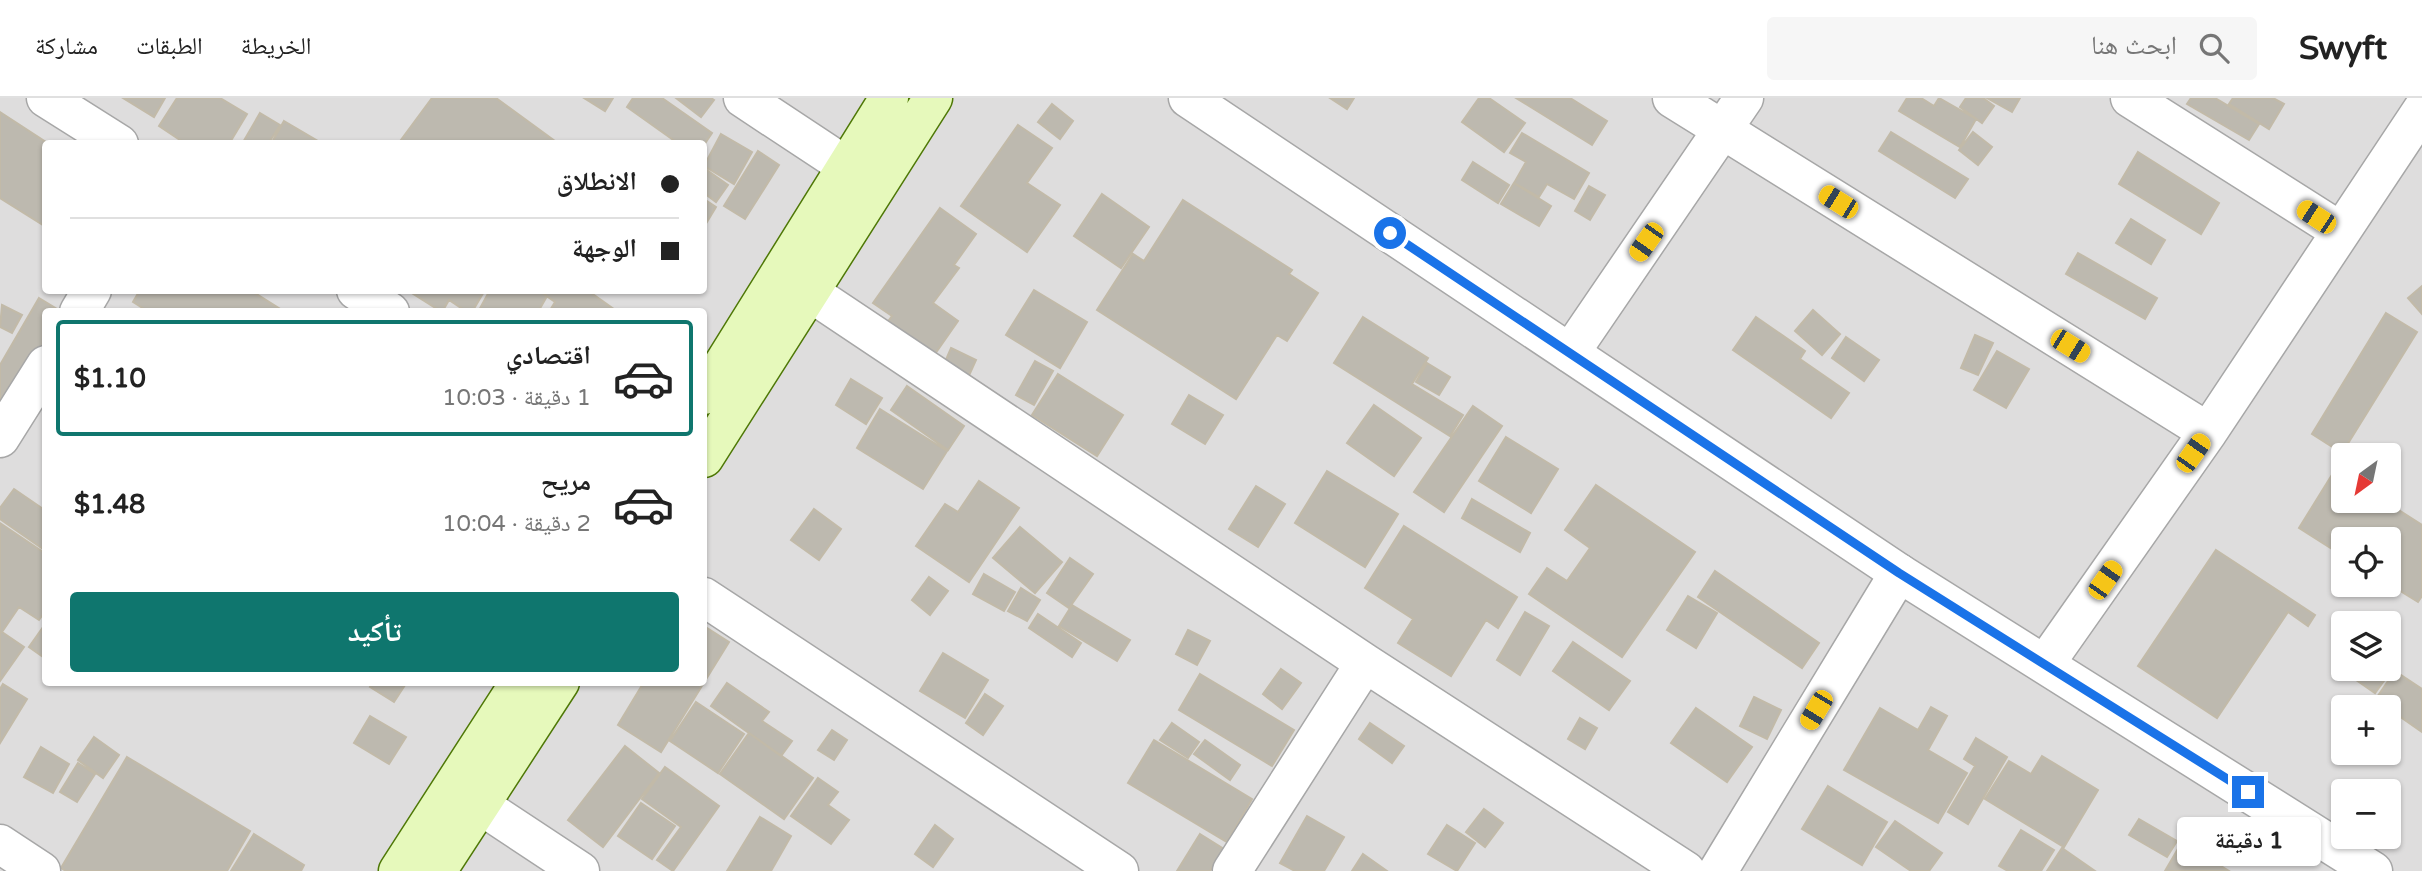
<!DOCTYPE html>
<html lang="ar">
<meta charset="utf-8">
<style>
:root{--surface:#fff;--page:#f6f6f6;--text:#222;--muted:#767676;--line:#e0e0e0;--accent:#0f766e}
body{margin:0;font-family:"Varela Round","Noto Naskh Arabic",sans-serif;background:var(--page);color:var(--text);direction:rtl;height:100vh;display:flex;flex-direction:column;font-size:26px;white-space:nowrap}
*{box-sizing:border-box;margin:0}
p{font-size:23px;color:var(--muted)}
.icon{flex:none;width:38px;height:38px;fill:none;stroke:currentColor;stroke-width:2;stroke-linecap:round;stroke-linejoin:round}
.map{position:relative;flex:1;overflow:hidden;direction:ltr}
.sheet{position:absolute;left:42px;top:210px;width:665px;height:378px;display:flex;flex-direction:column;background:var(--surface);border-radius:7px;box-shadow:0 2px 5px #0004;direction:rtl}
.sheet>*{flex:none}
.guide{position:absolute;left:42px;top:42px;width:665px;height:154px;border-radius:7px;box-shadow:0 2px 5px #0004;direction:rtl;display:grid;align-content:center;height:154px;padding:0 28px;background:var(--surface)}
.needle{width:46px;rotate:213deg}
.fabs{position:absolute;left:2331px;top:345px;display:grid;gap:14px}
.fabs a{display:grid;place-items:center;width:70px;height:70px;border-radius:7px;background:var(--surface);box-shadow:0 2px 5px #0004;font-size:35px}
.end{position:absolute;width:32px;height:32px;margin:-16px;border:9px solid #1a73e8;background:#fff;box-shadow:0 0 0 4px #fff}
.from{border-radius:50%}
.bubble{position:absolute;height:49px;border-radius:7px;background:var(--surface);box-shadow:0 2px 5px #0004;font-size:23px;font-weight:700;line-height:49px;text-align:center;direction:rtl}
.car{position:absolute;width:21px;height:42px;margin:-21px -10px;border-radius:9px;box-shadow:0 0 5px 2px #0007;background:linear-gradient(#f5c518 24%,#345 0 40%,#f5c518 0 76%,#345 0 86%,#f5c518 0)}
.guide b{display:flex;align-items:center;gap:24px;height:66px;font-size:26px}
.guide b+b{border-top:2px solid var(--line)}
.guide i{width:18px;height:18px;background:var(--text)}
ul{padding:12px 0 0;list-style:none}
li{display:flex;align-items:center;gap:21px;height:116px;margin:0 14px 10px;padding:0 14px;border:4px solid transparent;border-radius:7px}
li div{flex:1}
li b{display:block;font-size:26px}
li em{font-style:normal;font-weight:700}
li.on{border-color:var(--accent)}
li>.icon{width:63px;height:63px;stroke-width:1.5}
.action{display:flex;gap:14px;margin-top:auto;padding:14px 28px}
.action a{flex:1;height:80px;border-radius:7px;background:var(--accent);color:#fff;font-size:28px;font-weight:700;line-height:80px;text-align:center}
header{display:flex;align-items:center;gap:42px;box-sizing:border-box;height:98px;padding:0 35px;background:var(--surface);border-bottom:2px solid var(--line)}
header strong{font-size:33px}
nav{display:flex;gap:38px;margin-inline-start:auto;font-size:24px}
.search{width:490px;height:63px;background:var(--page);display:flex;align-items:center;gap:18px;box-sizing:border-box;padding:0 24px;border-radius:7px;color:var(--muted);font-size:26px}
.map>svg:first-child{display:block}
.residential{fill:#dedddd;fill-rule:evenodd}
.building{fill:#bdb9af;stroke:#c2baa8;stroke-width:2}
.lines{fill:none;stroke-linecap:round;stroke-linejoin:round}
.minor-casing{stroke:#a7a7a7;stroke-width:41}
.tertiary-casing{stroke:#a7a7a7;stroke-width:41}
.secondary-casing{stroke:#4e7806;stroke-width:41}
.minor{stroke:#fff;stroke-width:38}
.tertiary{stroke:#fff;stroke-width:38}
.secondary{stroke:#e6f9bb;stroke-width:38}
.route{stroke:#1a73e8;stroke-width:9}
</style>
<header>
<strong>Swyft</strong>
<div class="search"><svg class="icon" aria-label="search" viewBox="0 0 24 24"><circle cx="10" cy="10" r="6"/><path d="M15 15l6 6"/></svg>ابحث هنا</div>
<nav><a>الخريطة</a><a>الطبقات</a><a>مشاركة</a></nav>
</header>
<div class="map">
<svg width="2422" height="773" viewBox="0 0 2422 773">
<rect width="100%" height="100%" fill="#f0efe6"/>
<path class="residential" d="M0 0H2422V773H0ZM46 46H704V192H46ZM46 214H704V584H46ZM2343 357H2389V402H2343ZM2343 441H2389V486H2343ZM2343 525H2389V570H2343ZM2343 609H2389V654H2343ZM2343 693H2389V738H2343Z"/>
<path class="building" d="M123 0H165L154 19Z
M177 0H220L247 16 229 46H186L159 28Z
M432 0H496L559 46H398Z
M584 0H613L605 13Z
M633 0H662L712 35 704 47 679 46 627 9Z
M676 0H711L714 2 701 19Z
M1330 0H1354L1347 11Z
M1479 0H1489L1525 25 1504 54 1462 24Z
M1516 0H1570L1607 23 1592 47Z
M1907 0H1921L1934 8 1939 0 1976 21 1960 49 1899 13Z
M1966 0H1983L1994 8 1982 25 1960 9Z
M1987 0H2020L2012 14Z
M2191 0H2215L2259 26 2249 42 2187 6Z
M2233 0H2273L2284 6 2269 31 2229 6Z
M1052 6 1073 23 1060 41 1038 24Z
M0 14 49 46H46V129L0 100Z
M260 15 280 27 268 46H242Z
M284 23 323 46H271Z
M1018 27 1052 50 1027 85 1060 107 1027 154 961 108Z
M1891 34 1968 81 1955 100 1879 53Z
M1973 34 1992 49 1978 67 1959 52Z
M1522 35 1589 75 1574 101 1547 86 1539 99 1514 85 1526 64 1510 55Z
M721 36 752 54 734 86 704 68Z
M758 53 779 67 745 121 724 108Z
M2138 54 2219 105 2201 136 2119 86Z
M1473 64 1509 87 1498 105 1462 82Z
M704 70 728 87 716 104 704 95Z
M1514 85 1551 108 1539 128 1501 106Z
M1589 88 1605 97 1590 122 1575 113Z
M1102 96 1149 129 1121 170 1074 138Z
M704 101 716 109 704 129Z
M1183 102 1292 172 1289 176 1318 195 1287 243 1277 237 1236 301 1097 212 1133 156 1144 163Z
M940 110 976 136 954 167 959 170 933 205 958 223 930 263 883 230 892 218 873 205Z
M2131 121 2165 142 2151 166 2116 145Z
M2078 155 2157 200 2145 221 2066 176Z
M2422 188V216L2408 200Z
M140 192H250L285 214H149L133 204Z
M407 192H485L472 214H467L449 202 442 214Z
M490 192H537L547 198 538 214H478Z
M548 192H587L618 214H549L555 204 545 197Z
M1034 192 1087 224 1060 270 1006 237Z
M39 200 62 214H46V247L0 321V267Z
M2 207 22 217 12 235 0 229Z
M1813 212 1840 236 1822 257 1795 233Z
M2386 215 2417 234 2342 355 2312 336Z
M1363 219 1428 260 1412 286 1463 317 1450 338 1334 265Z
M1756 219 1805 253 1800 261 1849 295 1831 320 1733 252Z
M1975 237 1993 245 1978 277 1961 270Z
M1846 239 1879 262 1864 283 1832 260Z
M951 250 976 262 967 282 942 271Z
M1997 253 2029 271 2006 310 1974 292Z
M1035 263 1053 273 1034 307 1016 297Z
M1427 265 1450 279 1439 297 1416 284Z
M1058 276 1123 317 1097 358 1032 317Z
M851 281 882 300 866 326 836 307Z
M907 288 964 328 948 352 891 312Z
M1189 297 1223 317 1205 346 1172 326Z
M1374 307 1421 340 1394 378 1347 345Z
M1473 308 1502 328 1444 414 1414 394Z
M880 311 947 353 923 391 857 350Z
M1506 339 1558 371 1531 415 1479 383Z
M2335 372 2343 377V402H2383L2422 427V498L2418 504 2389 486V441H2343V458L2299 430Z
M1327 373 1398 416 1365 469 1295 425Z
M979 383 1019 410 969 484 916 448 945 406 958 414Z
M1596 387 1695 454 1622 559 1529 496 1547 470 1567 483 1590 450 1565 432Z
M1256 388 1285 406 1258 449 1229 431Z
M14 391 46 413V453L0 421V410Z
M1472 401 1530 435 1520 454 1462 420Z
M814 411 841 431 819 462 791 442Z
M0 425 46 456V512L39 522 19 509 2 534 24 549 0 583Z
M1404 428 1517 499 1498 530 1486 522 1451 578 1398 545 1413 521 1365 490Z
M1020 429 1062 464 1035 495 993 460Z
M2216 452 2315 517 2308 528 2288 514 2217 620 2138 568Z
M1070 460 1093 476 1069 510 1047 495Z
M1715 473 1819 545 1802 570 1698 499Z
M984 476 1015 494 1004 513 973 496Z
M929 479 948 493 930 517 912 502Z
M1021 490 1040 502 1027 523 1008 513Z
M1688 498 1717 515 1696 550 1667 532Z
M1072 507 1130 542 1117 563 1059 528Z
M1525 514 1549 528 1520 577 1497 562Z
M1038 516 1081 545 1072 559 1029 530Z
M46 525V561L29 549Z
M704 528 729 544 661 654 618 627 644 584H704Z
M1188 532 1210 543 1197 567 1176 556Z
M1573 544 1630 583 1609 612 1553 573Z
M943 555 988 582 965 620 920 593Z
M2354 570H2388L2391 573 2375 595 2349 577Z
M1281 571 1301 585 1282 611 1263 596Z
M2395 573 2422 591V634L2389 611V609L2375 602Z
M1200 576 1294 632 1272 668 1179 612Z
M373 584H407L394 604 370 589Z
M727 585 769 614 762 623 792 643 781 658 711 608Z
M3 586 27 601 0 645V591Z
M985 596 1003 608 983 637 966 625Z
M1754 599 1781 612 1767 641 1740 628Z
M696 604 744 636 718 675 670 643Z
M1931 609 1947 618 1928 652 1967 675 1938 725 1844 672 1880 610 1918 632Z
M1696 610 1752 649 1727 684 1671 645Z
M370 618 406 639 389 666 354 645Z
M1580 620 1597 630 1585 651 1568 641Z
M1172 625 1199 644 1188 660 1160 642Z
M1370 625 1404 648 1392 665 1359 641Z
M832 632 847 642 834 662 818 652Z
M749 635 813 680 784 721 720 676Z
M94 639 119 657 103 680 78 662Z
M1976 640 2007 659 1968 726 1948 714 1975 668 1964 661Z
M1154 642 1252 701 1227 744 1128 685Z
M1205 642 1240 667 1230 682 1194 656Z
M625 648 659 675 603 749 568 722Z
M41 649 69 666 53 695 24 679Z
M2042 658 2098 692 2064 749 1985 701 2009 663 2031 676Z
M127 659 250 733 227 773H66L61 770Z
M78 665 95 676 77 704 60 694Z
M665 669 719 708 673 773 657 762 681 729 642 701Z
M818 680 838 694 828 707 849 722 831 746 791 718Z
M1828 688 1887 724 1862 767 1802 731Z
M641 705 675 728 652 761 618 738Z
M1484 711 1503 725 1485 749 1466 734Z
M1307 718 1344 739 1324 773H1295L1280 765Z
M760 719 791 738 771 773H727Z
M2139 721 2177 743 2167 759 2129 737Z
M1895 723 1942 755 1929 773H1911L1876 749Z
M935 727 953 741 933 769 915 756Z
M1447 727 1475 745 1457 773 1428 756Z
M2021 732 2054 752 2041 773H2008L1999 768Z
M254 736 304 767 301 773H231Z
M1200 736 1224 751 1210 773H1177Z
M2182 744 2229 773H2165Z
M2062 750 2095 773H2047Z
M1363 756 1387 773H1352Z"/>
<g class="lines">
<defs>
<path id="minor" d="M46 0 119 46
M743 0 846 68
M1672 0 2208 334
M2130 0 2340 133
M356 192 390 214
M808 193 1365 565 1686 773
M79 214 92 192
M1570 255 1744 0
M0 340 46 267
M704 499 1119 773
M2045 566 2208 334 2422 12
M480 707 580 773
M0 746 41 773
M1232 773 1365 565
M1718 773 1899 475"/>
<path id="tertiary" d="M1188 0 1899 475 2373 773"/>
<path id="secondary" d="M704 297 889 0
M704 360 933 0
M398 773 520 584
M437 773 560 584"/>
</defs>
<use href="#minor" class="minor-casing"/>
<use href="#tertiary" class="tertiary-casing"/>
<use href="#secondary" class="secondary-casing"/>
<use href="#minor" class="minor"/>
<use href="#tertiary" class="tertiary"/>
<use href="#secondary" class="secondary"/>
</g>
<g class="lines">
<path class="route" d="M1390 135 1899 475 2248 694"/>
</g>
</svg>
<div class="fabs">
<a><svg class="needle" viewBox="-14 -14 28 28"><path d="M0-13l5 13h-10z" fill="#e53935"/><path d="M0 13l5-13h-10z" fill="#767676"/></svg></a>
<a><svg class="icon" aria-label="locate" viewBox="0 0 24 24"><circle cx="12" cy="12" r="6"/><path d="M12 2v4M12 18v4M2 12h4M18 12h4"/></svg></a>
<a><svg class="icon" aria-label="layers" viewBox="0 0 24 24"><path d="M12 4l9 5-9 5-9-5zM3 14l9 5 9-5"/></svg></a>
<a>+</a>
<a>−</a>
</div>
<i class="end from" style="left:1390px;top:135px"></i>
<i class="end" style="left:2248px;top:694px"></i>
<div class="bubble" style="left:2177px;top:719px;width:144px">1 دقيقة</div>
<i class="car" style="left:1838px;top:104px;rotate:302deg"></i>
<i class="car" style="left:2316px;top:119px;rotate:303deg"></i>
<i class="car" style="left:1646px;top:144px;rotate:215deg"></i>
<i class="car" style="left:2070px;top:248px;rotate:122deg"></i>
<i class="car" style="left:2193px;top:355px;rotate:35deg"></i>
<i class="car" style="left:2105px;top:482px;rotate:35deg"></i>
<i class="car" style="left:1816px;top:612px;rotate:211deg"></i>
<div class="guide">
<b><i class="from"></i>الانطلاق</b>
<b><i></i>الوجهة</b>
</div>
<section class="sheet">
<ul>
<li class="on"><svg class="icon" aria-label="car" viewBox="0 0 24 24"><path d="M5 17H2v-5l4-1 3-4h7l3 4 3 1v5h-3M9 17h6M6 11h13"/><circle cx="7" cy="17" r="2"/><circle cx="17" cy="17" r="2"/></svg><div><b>اقتصادي</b><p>1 دقيقة · 10:03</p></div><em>$1.10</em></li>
<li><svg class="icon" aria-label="car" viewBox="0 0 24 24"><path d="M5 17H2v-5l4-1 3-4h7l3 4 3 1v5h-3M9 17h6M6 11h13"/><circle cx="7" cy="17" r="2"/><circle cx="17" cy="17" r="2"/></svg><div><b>مريح</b><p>2 دقيقة · 10:04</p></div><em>$1.48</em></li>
</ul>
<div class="action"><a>تأكيد</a></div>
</section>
</div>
